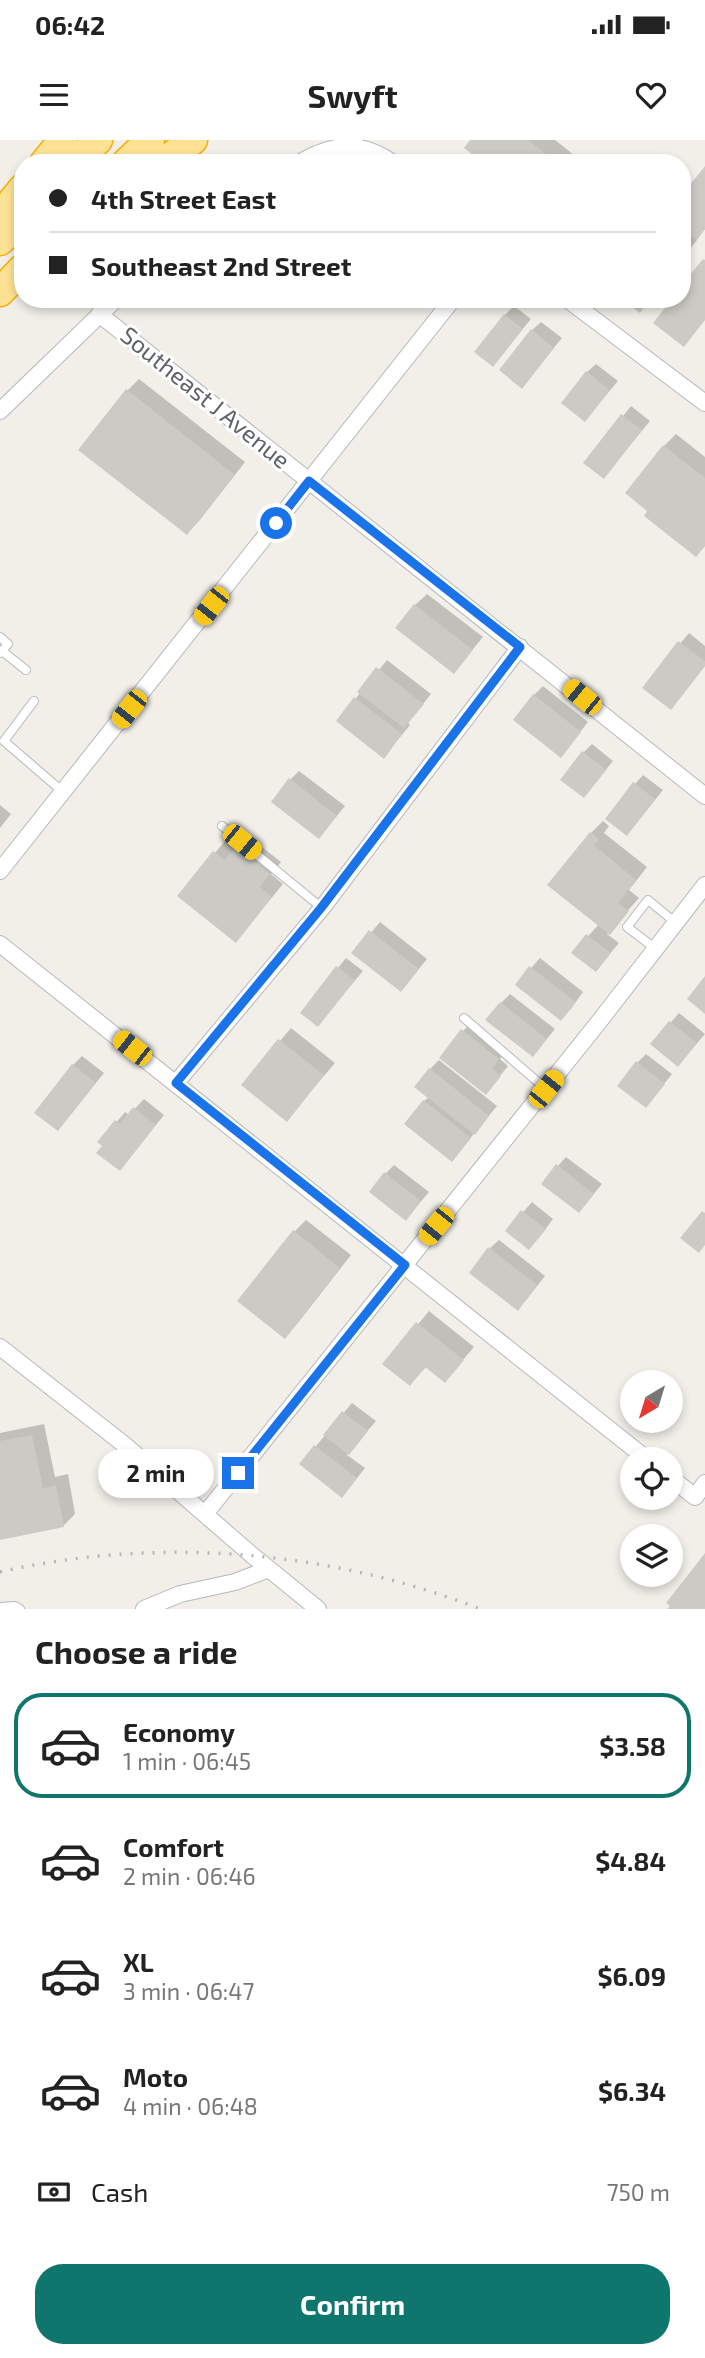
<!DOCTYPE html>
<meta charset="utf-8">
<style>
:root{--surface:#fff;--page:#f6f6f6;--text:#222;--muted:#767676;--line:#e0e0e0;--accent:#0f766e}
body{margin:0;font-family:"Exo 2",sans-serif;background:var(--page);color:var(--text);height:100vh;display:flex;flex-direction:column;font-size:26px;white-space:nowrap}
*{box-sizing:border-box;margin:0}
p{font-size:23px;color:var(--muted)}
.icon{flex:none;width:38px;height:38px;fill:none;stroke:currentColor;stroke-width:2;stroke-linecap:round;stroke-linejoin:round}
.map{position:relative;height:1469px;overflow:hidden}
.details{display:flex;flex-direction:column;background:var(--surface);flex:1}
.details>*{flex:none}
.guide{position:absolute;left:14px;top:14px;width:677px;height:154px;border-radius:28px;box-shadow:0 4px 10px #0003;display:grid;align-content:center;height:154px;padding:0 35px;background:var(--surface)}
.needle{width:46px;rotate:218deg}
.tools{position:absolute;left:620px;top:1230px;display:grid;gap:14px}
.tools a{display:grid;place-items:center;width:63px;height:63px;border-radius:50%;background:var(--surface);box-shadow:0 4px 10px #0003;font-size:35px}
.end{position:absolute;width:32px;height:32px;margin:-16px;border:9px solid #1a73e8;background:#fff;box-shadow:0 0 0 4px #fff}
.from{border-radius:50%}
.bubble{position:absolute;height:49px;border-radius:24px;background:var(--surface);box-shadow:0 4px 10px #0003;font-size:23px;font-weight:700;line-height:49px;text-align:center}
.car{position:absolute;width:21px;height:42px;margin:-21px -10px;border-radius:9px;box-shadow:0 0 5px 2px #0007;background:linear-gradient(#f5c518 24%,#345 0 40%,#f5c518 0 76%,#345 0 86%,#f5c518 0)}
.guide b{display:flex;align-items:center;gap:24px;height:66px;font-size:26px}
.guide b+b{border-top:2px solid var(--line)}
.guide i{width:18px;height:18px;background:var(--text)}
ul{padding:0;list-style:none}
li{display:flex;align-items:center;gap:21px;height:105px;margin:0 14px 10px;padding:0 21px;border:4px solid transparent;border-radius:28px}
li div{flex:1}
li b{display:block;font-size:26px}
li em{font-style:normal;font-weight:700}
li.on{border-color:var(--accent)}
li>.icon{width:63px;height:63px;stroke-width:1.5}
h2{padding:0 35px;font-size:32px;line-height:84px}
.pay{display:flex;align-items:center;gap:18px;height:77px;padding:0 35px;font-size:26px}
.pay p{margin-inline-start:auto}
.action{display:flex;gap:14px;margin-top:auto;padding:14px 35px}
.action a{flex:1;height:80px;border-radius:28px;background:var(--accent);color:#fff;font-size:28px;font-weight:700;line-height:80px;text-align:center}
.status{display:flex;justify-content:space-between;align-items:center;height:49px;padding:0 35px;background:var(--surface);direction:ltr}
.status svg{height:19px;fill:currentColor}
header{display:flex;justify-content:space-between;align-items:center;height:91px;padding:0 35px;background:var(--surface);font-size:32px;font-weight:700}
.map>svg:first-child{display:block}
.shadow{fill:#0003}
.building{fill:#cccac5}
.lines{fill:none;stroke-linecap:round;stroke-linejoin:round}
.lane-casing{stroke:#b5b8bc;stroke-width:10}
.street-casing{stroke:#b5b8bc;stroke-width:18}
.highway-casing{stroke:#f9ab00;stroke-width:31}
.lane{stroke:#fff;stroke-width:8}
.street{stroke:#fff;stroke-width:16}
.highway{stroke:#fde293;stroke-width:28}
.rail{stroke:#b6b7b8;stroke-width:3.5;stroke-dasharray:2 9;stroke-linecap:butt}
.route{stroke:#1a73e8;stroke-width:9}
.labels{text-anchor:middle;stroke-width:6;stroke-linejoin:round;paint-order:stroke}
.street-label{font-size:24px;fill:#5f6368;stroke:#fff}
</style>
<div class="status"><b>06:42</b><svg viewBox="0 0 49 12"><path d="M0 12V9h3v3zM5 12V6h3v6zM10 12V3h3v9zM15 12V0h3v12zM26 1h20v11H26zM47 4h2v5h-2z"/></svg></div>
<header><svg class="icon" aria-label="menu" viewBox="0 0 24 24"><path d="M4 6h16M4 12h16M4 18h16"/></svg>Swyft<svg class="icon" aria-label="heart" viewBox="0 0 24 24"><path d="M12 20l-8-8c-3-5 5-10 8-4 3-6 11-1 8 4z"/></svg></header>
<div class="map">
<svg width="705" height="1469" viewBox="0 0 705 1469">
<rect width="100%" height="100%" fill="#f1efe8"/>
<path class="shadow" d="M472 0H555L574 15 568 23H486Z
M705 29V89L696 98 697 100 682 119V57Z
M514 166 531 179 493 225 505 175Z
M541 182 562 198 522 246 532 190Z
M596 224 618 241 585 280 587 232Z
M139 239 245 322 199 381 187 393 127 251Z
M631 266 650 281 604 337 586 323Z
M676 294 705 317V406L696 415 664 306Z
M427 454 483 497 454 532 415 465Z
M689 493 705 506V526L679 559 644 547Z
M387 520 431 554 408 583 410 585 392 607 356 558Z
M543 546 588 582 569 606 534 555Z
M592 604 613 621 592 647 583 613Z
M299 631 345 666 319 697 290 640Z
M643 635 663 650 635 685V644Z
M0 665 11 674 0 688Z
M603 681 609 686 604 693 647 727 629 750 639 758 607 794 619 803 596 830 574 812 599 784 591 693Z
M248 696 281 722 271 734 283 744 236 801 179 755 226 700 236 708Z
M380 782 427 819 409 841 354 813Z
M346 818 363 831 318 885 302 872Z
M540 818 583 852 570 870 517 844Z
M510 854 555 889 541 906 501 863Z
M679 873 705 894 678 925 652 904Z
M472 882 507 910 500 919 508 926 494 943 463 891Z
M291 888 335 923 287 979 243 944Z
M646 914 672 934 646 966 637 923Z
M82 916 104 933 58 989 73 925Z
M439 920 497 966 452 1020 424 961 429 957 430 929Z
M144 959 164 975 120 1029 100 1002 125 972 129 975Z
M566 1017 602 1044 587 1062 558 1026Z
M394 1025 429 1052 406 1079 385 1034Z
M532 1062 553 1079 538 1099 507 1091Z
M306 1080 351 1115 297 1184 285 1196 294 1092Z
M499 1100 545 1136 526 1160 490 1108Z
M429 1171 474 1207 445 1241 427 1226 410 1244 385 1224Z
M352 1263 376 1281 347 1315 365 1328 350 1347 301 1324Z
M44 1284 55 1337 68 1334 75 1374 63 1386 0 1398V1293Z"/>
<path class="building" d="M470 0H528L558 23H483L464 8Z
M705 26V89L697 100 682 89V55Z
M703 119 705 120V180L684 207 653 183 672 159H682V145Z
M622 159H650L640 173Z
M504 174 523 189 493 227 474 212Z
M531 189 554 208 522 249 499 230Z
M586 231 610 250 585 282 561 263Z
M126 249 235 335 187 395 78 310Z
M621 274 642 290 604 339 583 323Z
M663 305 705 338V406L696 417 644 376 647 371 625 353Z
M414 464 473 510 454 534 395 488Z
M678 501 705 521V526L671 570 642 548Z
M376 527 424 564 404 588 357 552Z
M533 554 581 592 561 618 513 580Z
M354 557 402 594 384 619 336 581Z
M582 611 606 630 584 658 560 640Z
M289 638 337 676 319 699 271 662Z
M633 642 655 659 627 696 605 679Z
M590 692 599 699 594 705 636 740 618 763 629 771 610 795 547 745Z
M235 707 270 734 260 747 272 757 236 803 177 756 213 711 225 720Z
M369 790 419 829 401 852 351 813Z
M586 794 611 813 596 832 571 813Z
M336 826 355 840 318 887 300 873Z
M529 826 576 862 561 881 515 845Z
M705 836V874L687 859Z
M500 862 547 899 533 917 485 880Z
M669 881 697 903 678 927 650 904Z
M461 889 499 919 492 929 501 936 486 955 439 918Z
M278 899 324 935 287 982 241 945Z
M636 921 665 944 646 968 617 946Z
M72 924 96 943 58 991 34 973Z
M429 928 489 976 475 995 414 947Z
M423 960 471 998 452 1022 404 984Z
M133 967 156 985 120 1031 96 1013 102 1006 97 1002 115 980 120 984Z
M556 1024 594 1054 579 1073 541 1044Z
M384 1032 421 1061 406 1081 369 1052Z
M521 1070 546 1089 529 1110 505 1091Z
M702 1071 705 1073V1105L699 1113 680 1098Z
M293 1090 340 1128 285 1199 237 1161Z
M488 1107 537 1145 518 1171 469 1133Z
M416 1182 464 1220 445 1243 425 1227 410 1246 382 1224Z
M342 1271 368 1291 349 1315 323 1295Z
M32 1295 43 1348 56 1345 64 1387 0 1400V1301Z
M314 1305 357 1338 342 1358 299 1324Z
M705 1413V1469H667L670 1466 666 1463Z"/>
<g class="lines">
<defs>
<path id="lane" d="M0 497 8 504 2 511
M0 513 2 511 26 530
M34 561 4 601 63 652
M222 686 322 768
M656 809 627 787 648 760 676 783
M464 878 546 949
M0 1467 15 1466 20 1469"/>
<path id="street" d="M299 23C333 3 360 0 393 23
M567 159 705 263
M99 174 705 656
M0 271 116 159
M0 731 453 159
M0 804 648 1320
M176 943 322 768 520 507
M0 1207 126 1306 253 1416 318 1469
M670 1337 695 1357 705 1343
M205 1374 598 883 705 745
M144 1469 180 1454 235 1442 269 1429"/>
<path id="highway" d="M44 23 63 0
M75 23 98 0
M126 23 150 0
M162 23 193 0
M0 76 23 48
M0 101 23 77
M0 152 23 128"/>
</defs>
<use href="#lane" class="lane-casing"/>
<use href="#street" class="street-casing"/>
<use href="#highway" class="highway-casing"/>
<use href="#lane" class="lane"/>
<use href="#street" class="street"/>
<use href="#highway" class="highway"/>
<path class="rail" d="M0 1432C157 1396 330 1410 480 1469"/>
</g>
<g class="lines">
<path class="route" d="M238 1333 405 1125 176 943 321 768 520 507 309 341 276 383"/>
</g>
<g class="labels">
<g class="street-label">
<text transform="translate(205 258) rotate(39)" y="8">Southeast J Avenue</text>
</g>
</g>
</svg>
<div class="tools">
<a><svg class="needle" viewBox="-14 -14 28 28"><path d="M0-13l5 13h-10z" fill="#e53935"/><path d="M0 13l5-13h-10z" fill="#767676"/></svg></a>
<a><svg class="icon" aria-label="locate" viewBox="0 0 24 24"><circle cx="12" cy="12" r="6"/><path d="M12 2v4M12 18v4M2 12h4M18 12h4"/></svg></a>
<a><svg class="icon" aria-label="layers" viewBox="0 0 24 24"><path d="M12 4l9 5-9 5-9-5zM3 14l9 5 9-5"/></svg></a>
</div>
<i class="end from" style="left:276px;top:383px"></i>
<i class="end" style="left:238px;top:1333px"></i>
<div class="bubble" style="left:98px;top:1309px;width:116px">2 min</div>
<i class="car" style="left:211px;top:466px;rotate:218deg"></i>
<i class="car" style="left:582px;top:557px;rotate:309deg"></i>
<i class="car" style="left:129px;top:569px;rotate:218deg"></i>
<i class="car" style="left:242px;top:702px;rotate:129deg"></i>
<i class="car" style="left:132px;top:908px;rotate:308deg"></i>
<i class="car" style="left:546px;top:949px;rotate:39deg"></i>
<i class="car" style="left:436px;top:1086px;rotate:219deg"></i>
<div class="guide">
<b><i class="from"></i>4th Street East</b>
<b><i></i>Southeast 2nd Street</b>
</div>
</div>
<section class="details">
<h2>Choose a ride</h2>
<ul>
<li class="on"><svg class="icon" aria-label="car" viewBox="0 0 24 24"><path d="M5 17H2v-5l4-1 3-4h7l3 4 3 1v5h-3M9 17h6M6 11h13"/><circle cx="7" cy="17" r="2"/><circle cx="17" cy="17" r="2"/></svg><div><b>Economy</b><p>1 min · 06:45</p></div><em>$3.58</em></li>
<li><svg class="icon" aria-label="car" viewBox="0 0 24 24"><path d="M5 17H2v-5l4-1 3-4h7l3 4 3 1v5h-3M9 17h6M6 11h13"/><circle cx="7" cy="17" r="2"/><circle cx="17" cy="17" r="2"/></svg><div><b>Comfort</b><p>2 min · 06:46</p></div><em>$4.84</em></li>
<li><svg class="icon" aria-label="car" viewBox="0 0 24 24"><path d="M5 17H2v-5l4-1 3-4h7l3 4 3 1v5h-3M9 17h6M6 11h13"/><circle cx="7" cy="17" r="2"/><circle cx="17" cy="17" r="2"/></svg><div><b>XL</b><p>3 min · 06:47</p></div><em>$6.09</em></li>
<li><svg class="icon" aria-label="car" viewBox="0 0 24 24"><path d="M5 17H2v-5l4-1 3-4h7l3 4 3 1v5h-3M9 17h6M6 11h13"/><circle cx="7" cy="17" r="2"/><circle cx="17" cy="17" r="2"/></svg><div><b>Moto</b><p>4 min · 06:48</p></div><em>$6.34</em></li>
</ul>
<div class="pay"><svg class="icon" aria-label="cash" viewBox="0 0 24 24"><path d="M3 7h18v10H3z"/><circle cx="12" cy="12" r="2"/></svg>Cash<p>750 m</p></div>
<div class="action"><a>Confirm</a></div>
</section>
